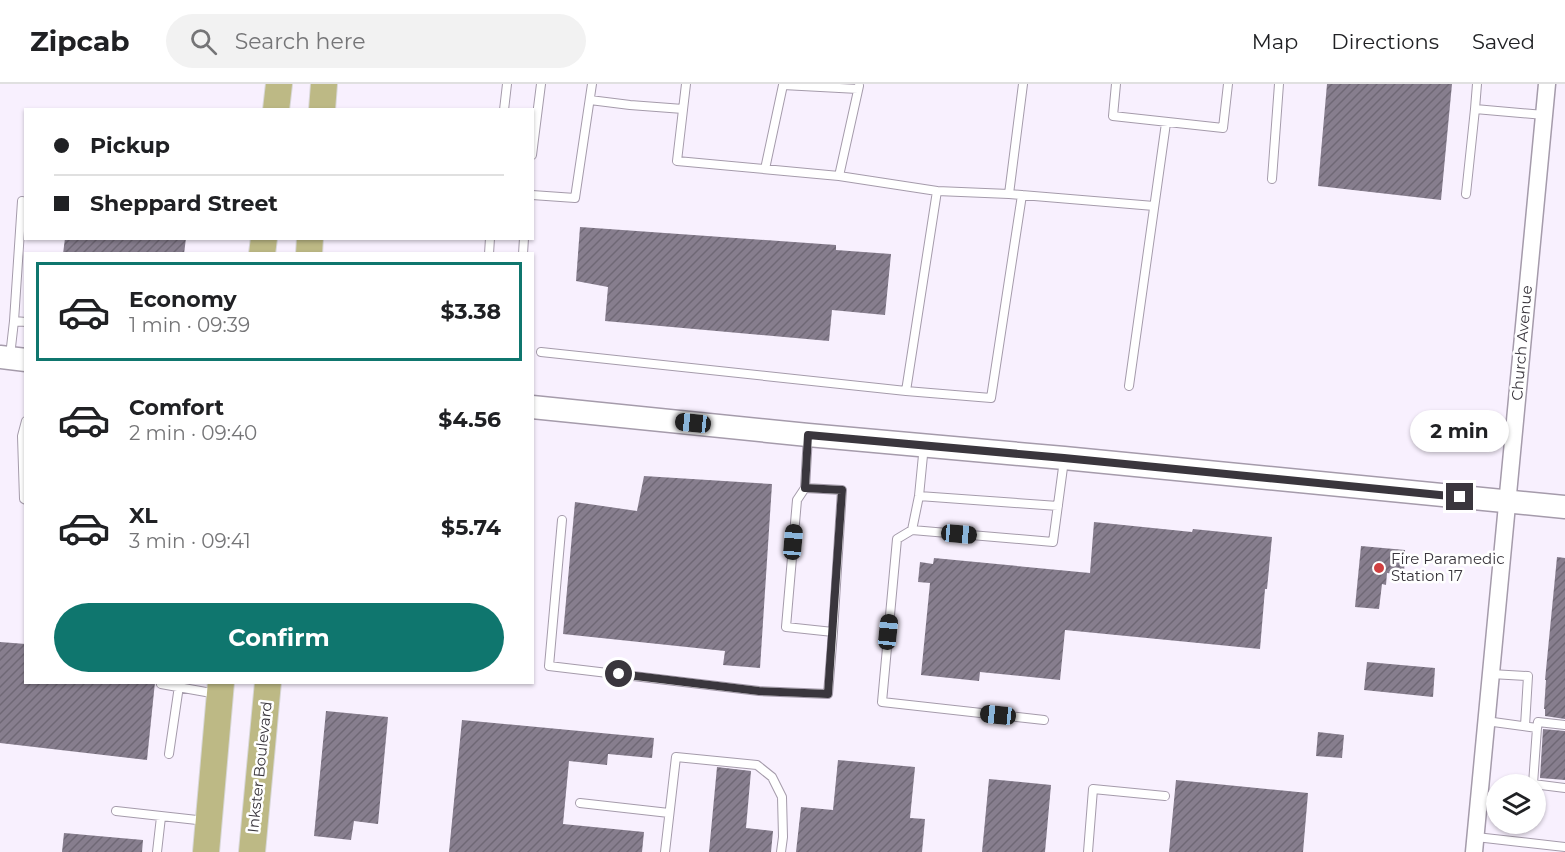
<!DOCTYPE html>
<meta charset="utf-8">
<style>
:root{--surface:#fff;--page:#f2f2f2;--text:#202124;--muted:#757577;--line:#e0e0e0;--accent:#0f766e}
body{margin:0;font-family:Montserrat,sans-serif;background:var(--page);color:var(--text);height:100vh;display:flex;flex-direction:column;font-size:22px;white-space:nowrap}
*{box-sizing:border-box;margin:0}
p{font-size:20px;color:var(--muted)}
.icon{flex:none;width:33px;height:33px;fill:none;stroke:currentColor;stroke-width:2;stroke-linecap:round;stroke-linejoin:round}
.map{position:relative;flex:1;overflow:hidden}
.drawer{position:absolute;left:24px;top:168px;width:510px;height:432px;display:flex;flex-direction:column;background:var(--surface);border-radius:0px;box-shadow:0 2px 4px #0004}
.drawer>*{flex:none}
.top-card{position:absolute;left:24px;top:24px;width:510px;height:132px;border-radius:0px;box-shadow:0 2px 4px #0004;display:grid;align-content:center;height:132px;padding:0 30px;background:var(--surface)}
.controls{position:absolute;left:1486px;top:690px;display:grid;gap:12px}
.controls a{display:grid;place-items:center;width:60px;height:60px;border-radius:50%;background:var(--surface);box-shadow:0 2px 4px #0004;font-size:30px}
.end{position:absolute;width:27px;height:27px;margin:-14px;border:8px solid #3a363d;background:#fff;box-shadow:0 0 0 3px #fff}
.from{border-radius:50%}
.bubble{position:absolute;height:42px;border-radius:21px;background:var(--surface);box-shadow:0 2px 4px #0004;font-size:20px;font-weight:700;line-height:42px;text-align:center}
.car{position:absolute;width:18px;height:36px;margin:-18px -9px;border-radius:8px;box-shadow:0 0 4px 2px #0007;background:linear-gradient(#222 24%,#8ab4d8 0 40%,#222 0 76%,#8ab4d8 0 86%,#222 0)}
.top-card b{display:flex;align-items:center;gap:21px;height:57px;font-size:22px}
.top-card b+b{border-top:2px solid var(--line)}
.top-card i{width:15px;height:15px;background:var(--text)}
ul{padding:10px 0 0;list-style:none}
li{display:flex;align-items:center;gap:18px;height:99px;margin:0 12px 9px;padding:0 18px;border:3px solid transparent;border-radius:0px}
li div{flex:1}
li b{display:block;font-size:22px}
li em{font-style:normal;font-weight:700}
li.current{border-color:var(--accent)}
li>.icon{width:54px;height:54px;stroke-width:1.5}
.action{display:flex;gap:12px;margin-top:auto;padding:12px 30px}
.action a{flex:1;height:69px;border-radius:36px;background:var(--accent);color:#fff;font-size:24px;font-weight:700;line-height:69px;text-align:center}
header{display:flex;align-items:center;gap:36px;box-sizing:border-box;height:84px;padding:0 30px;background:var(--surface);border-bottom:2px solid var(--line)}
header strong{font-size:28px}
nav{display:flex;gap:33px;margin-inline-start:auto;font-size:21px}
.search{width:420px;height:54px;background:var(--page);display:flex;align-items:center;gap:15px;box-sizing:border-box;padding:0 21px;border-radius:33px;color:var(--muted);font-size:22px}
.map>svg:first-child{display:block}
.building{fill:url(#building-hatch)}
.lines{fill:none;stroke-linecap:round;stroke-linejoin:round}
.lane-casing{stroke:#a59bab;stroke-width:10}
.street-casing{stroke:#a59bab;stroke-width:19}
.secondary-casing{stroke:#a59bab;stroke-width:25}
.primary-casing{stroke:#d8d7d8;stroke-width:28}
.lane{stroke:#fff;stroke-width:8}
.street{stroke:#fff;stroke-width:16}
.secondary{stroke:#fff;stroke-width:22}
.primary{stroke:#bdb985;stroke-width:26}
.route{stroke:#3a363d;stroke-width:8}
.poi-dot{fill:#cf4041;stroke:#fff;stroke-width:2}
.labels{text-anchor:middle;stroke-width:5;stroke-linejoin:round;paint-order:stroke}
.street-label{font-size:15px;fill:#3a363d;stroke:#fff}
.poi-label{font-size:15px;fill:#3a363d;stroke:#fff;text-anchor:start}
</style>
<header>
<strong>Zipcab</strong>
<div class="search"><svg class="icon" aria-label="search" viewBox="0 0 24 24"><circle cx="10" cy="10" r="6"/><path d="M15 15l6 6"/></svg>Search here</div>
<nav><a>Map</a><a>Directions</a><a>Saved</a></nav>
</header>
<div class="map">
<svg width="1565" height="768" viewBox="0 0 1565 768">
<defs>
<pattern id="building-hatch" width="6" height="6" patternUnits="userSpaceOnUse" patternTransform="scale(1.5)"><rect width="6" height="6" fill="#877e8e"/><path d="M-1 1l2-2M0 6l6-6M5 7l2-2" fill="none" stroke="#6f6875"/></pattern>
</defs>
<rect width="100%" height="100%" fill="#f8f0fe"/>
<path class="building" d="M1327 0H1452L1441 116 1318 102Z
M580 143 836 161V166L891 170 885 231 832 226 829 257 605 237 608 203 576 197Z
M65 154H186L184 170H63Z
M644 392 772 400 760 584 723 581 725 567 563 550 575 418 637 427Z
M1094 438 1192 448 1193 445 1272 453 1267 505H1265L1260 565 1065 546 1060 596 980 588 979 597 921 591 930 499 918 498 920 478 933 480 934 474 1090 489Z
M1361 462 1405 466 1404 491 1387 489 1386 501 1382 500 1379 525 1355 523Z
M1557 473 1565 474V635L1545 632V625H1544L1546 596H1545Z
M0 558 26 560V598H155L147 676 0 659Z
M1367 578 1435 584 1433 613 1364 606Z
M326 627 388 633 378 740 354 737 351 756 314 752Z
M462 636 654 654 652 674 608 670 607 681 569 677 563 740 644 748 642 768H449Z
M1543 645 1565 647V696L1540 694Z
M1318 648 1344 651 1342 674 1316 672Z
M838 676 915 683 910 734 925 735 922 768H796L801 723 833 726Z
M717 683 751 687 746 744 773 747 771 768H709Z
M989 695 1051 701 1045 768H982Z
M1176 696 1308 709 1303 768H1169Z
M64 749 143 756 142 768H62Z"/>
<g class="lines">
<defs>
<path id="lane" d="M686 0 677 77 839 92 937 107 1009 110 1154 122
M1116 0 1113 32 1223 44 1228 0
M1477 0 1475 25 1544 31
M590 16 630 21 683 25
M504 26 507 0
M532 71 541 0
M765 85 783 1 858 5
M839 92 859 2
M1272 95 1279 0
M1009 110 1023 0
M1466 110 1475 25
M532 111 575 114 592 0
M489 170 490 154
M523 170 524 154
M14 237 22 117
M541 268 906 307 937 107
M10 272 14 237 26 238
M1129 302 1166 39
M906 307 991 314 1022 111
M26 337 22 352 24 415 26 416
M924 361 919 412 912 446 897 455 882 618 1044 636
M805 404 842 406 833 548 786 543 797 416 805 404 808 352
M919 412 1058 422
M562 436 549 582 759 607 828 610 833 548
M912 446 1053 458 1064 376
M1491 590 1528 592 1525 642
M161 600 217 610
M1486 637 1537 644 1533 700 1565 704
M1537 644 1538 638 1565 641
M169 670 179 602
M580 719 669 729
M116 727 206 737
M1476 753 1565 763
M157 768 161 733
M665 768 676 673 757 681 772 693 782 713 783 753 781 768
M1088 768 1093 705 1165 712"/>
<path id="street" d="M1474 768 1547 0"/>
<path id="secondary" d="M0 273 26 276
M532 323 808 351 1064 374 1565 423"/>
<path id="primary" d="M276 26 279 0
M322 26 324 0
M262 170 264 154
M309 170 310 154
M206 768 221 598
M252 768 268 598"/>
</defs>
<use href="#lane" class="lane-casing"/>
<use href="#street" class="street-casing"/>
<use href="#secondary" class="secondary-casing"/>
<use href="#primary" class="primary-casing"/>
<use href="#lane" class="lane"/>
<use href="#street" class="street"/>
<use href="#secondary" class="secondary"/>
<use href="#primary" class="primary"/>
</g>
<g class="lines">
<path class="route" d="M619 590 759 607 828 610 842 406 805 404 808 351 1064 374 1460 413"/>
</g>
<circle class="poi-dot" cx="1379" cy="484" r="6"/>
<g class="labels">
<g class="street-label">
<text transform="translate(1522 259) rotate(-85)" y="5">Church Avenue</text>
<text transform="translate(260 683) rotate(-84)" y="5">Inkster Boulevard</text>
</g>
<g class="poi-label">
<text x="1391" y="480">Fire Paramedic<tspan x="1391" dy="17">Station 17</tspan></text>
</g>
</g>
</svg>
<div class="controls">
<a><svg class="icon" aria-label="layers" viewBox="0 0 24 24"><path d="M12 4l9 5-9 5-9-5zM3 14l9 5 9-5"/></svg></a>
</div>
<i class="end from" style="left:619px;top:590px"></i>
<i class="end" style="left:1460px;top:413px"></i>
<div class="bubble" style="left:1410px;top:326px;width:99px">2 min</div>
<i class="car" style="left:693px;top:339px;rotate:276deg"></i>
<i class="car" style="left:959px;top:450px;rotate:95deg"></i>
<i class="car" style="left:793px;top:458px;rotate:5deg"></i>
<i class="car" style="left:888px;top:548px;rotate:6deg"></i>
<i class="car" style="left:998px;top:631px;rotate:276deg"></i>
<div class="top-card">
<b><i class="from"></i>Pickup</b>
<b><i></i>Sheppard Street</b>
</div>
<section class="drawer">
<ul>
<li class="current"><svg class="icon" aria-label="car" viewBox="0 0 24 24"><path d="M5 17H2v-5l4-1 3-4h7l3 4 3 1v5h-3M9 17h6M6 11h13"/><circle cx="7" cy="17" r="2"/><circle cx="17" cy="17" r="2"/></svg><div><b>Economy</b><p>1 min · 09:39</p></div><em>$3.38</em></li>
<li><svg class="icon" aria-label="car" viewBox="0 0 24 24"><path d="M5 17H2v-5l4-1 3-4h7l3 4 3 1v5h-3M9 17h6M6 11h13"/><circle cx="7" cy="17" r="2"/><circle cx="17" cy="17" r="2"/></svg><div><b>Comfort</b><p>2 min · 09:40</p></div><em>$4.56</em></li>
<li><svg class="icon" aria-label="car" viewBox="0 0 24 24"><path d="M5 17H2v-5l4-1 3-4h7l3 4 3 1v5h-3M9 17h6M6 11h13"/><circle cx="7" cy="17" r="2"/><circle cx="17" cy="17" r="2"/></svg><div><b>XL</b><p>3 min · 09:41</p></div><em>$5.74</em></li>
</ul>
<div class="action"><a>Confirm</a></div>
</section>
</div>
